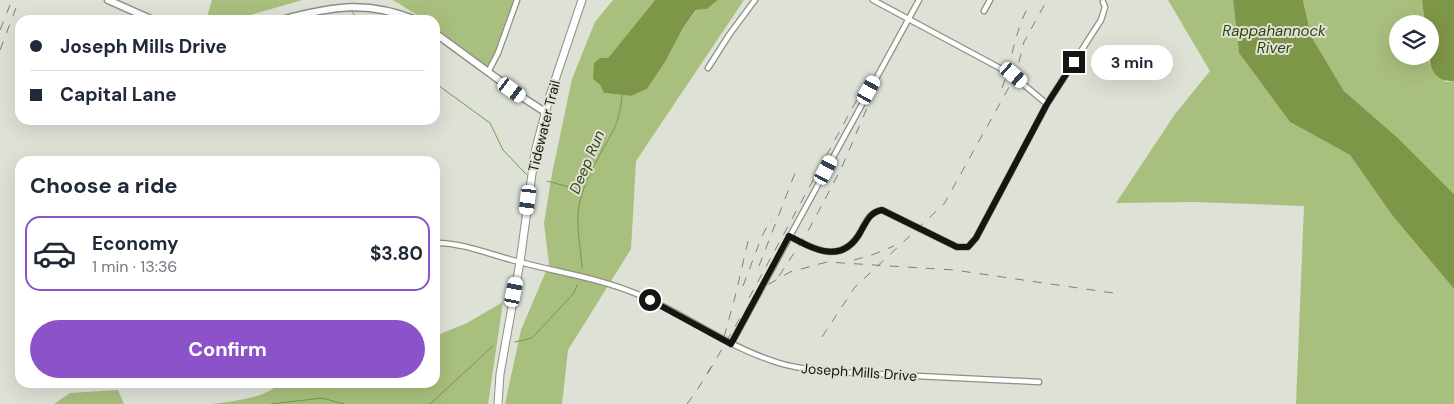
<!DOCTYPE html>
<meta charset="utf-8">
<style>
:root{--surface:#fff;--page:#f2f2f3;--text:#1f2937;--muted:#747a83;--line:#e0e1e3;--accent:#8c52c9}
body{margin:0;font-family:"DM Sans",sans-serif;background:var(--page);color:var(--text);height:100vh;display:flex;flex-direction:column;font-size:19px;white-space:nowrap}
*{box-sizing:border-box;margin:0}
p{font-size:16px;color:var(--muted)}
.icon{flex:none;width:28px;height:28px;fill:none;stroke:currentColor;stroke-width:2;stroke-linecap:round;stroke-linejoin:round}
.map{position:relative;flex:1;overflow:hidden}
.panel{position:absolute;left:15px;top:156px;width:425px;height:232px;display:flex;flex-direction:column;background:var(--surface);border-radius:15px;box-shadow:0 5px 20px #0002}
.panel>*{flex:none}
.banner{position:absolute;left:15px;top:15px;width:425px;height:110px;border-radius:15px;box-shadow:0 5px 20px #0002;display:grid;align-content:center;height:110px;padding:0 15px;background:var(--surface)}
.fabs{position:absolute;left:1389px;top:15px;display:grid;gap:10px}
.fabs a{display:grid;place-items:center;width:50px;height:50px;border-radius:50%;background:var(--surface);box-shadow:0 5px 20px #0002;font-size:25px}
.end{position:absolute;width:22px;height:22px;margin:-11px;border:6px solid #141612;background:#fff;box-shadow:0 0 0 2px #fff}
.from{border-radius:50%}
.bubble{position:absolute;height:35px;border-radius:18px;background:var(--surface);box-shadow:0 5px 20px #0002;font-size:16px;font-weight:700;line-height:35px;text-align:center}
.car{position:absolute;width:15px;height:30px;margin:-15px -8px;border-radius:6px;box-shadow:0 0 4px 1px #0007;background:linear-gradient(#fff 24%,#345 0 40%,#fff 0 76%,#345 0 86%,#fff 0)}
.banner b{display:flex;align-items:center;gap:18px;height:48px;font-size:19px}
.banner b+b{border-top:1px solid var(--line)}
.banner i{width:12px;height:12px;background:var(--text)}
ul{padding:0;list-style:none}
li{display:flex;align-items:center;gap:15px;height:75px;margin:0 10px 8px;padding:0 5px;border:2px solid transparent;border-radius:15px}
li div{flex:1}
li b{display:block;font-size:19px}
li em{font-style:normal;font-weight:700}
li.current{border-color:var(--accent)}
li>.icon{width:45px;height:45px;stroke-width:1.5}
h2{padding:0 15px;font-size:22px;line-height:60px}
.primary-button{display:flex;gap:10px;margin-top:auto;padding:10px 15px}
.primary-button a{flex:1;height:58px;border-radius:30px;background:var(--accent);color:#fff;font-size:20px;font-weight:700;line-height:58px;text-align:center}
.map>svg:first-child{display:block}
.green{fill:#a9bf7e}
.water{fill:#7e9648}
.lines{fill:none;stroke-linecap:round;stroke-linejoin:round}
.stream{stroke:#7e9648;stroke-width:1}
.minor-casing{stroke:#8c9085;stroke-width:7}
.secondary-casing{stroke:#8c9085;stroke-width:9}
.primary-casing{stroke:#8c9085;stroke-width:9}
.minor{stroke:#fff;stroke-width:4.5}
.secondary{stroke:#fff;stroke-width:6}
.primary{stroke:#fff;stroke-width:7}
.rail{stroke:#7d8078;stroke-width:1;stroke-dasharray:9 9;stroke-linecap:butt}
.route{stroke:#141612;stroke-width:6}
.labels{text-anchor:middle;stroke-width:4;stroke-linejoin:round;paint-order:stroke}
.street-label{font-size:14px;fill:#141612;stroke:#dde1d6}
.water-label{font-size:15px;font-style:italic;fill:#344408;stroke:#dde1d6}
</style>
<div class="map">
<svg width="1454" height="404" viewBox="0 0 1454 404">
<rect width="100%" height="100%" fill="#dde1d6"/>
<path class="green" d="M212 0H302L247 16 206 20Z
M392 0H517L498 53 487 66 435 27V20C419 20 406 6 392 0Z
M613 0H655L608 58H600L593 79 600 85 604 93 631 96 647 89 665 62 683 28 697 10 707 9 718 0H744L636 161 631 249 568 350 562 404H505L521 330 549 264 544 223 552 174 572 79 595 22Z
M1168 0H1233L1239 53 1290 122 1350 155 1392 215 1454 289V404H1296L1304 206 1193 202 1116 203 1175 114 1210 71Z
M1303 0H1422L1425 24H1398V56H1428L1429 62 1446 82 1454 81V194L1398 138 1344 91 1311 36Z
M503 302 488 404H211C231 401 264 399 279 384H435V336L467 323Z
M118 390 124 404H54L70 393Z"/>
<path class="water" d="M655 0H718L707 9 696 10 683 28 665 62 647 89 631 96 604 93 600 85 593 79 594 63 600 58H608Z
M1233 0H1303L1311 36 1344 91 1398 138 1454 194V289L1392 215 1350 155 1290 122 1239 53Z
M1422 0H1454V81C1422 83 1430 45 1430 24H1425Z"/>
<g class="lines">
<path class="stream" d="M350 10 360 20
M435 83 490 123 503 150 526 174
M547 181 583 191
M582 268C581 251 577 232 578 214 580 185 601 154 614 129 619 118 621 107 622 95
M515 342 532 338 574 293 577 285
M271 404 322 398 344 404
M430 404 493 346"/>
<defs>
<path id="minor" d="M873 0 1011 74 1047 104
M984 11 990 0
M708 68 729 35 755 0
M488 72 498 53 517 0
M789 236C815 250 843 265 861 231 866 221 870 212 882 210L957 247H968L976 238 1047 104 1101 20 1105 7 1103 2
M435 243C460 242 492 255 516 261 556 272 599 278 637 294 683 313 723 344 770 360 791 368 814 370 837 372L1039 382
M731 344 919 0"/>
<path id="secondary" d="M108 0 153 20
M281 20C333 6 367 0 416 20
M435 33 525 99 545 112"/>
<path id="primary" d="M498 404 500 374 520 262 535 152 550 95 582 0"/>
</defs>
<use href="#minor" class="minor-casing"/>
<use href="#secondary" class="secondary-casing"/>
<use href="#primary" class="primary-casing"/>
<use href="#minor" class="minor"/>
<use href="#secondary" class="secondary"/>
<use href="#primary" class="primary"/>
<path class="rail" d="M0 30 12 0
M0 50 19 0
M1002 88C1012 62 1014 34 1027 9
M854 260 872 255 894 246
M759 266 795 173
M779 276 806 235 842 167 867 108 880 84
M743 286 762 236 771 219
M749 298 867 81
M724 337 735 297 750 233
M822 337 855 287 944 204 1013 80 1019 62 1024 42 1047 0
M708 373 740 318 758 294 769 284 790 272 827 262 954 270 1113 293
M687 404 696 392 711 367"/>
</g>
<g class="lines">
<path class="route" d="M650 300 731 344 789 236C815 250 843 265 861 231 867 221 870 212 882 210L957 247H968L976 238 1047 104 1074 62"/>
</g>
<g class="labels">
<g class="street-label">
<text transform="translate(544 126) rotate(-76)" y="5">Tidewater Trail</text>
<text transform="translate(859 372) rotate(4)" y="5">Joseph Mills Drive</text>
</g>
<g class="water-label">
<text x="1274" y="36">Rappahannock<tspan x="1274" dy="17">River</tspan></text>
<text transform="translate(587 162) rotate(-67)" y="5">Deep Run</text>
</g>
</g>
</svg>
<div class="fabs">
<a><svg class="icon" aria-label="layers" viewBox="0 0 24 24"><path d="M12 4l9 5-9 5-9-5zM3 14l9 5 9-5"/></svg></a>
</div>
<i class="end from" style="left:650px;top:300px"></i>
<i class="end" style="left:1074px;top:62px"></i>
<div class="bubble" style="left:1091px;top:45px;width:82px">3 min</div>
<i class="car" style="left:1014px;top:75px;rotate:131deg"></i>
<i class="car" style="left:512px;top:90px;rotate:126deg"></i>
<i class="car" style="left:869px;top:90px;rotate:29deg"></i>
<i class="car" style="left:826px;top:170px;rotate:28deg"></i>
<i class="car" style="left:528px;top:200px;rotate:187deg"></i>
<i class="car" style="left:514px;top:292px;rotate:11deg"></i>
<div class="banner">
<b><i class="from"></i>Joseph Mills Drive</b>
<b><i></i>Capital Lane</b>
</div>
<section class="panel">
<h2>Choose a ride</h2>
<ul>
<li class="current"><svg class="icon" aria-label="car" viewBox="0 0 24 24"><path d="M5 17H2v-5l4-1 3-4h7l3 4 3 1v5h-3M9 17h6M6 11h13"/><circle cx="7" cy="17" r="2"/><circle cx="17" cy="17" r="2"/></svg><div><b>Economy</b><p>1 min · 13:36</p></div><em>$3.80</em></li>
</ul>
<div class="primary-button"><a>Confirm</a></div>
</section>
</div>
